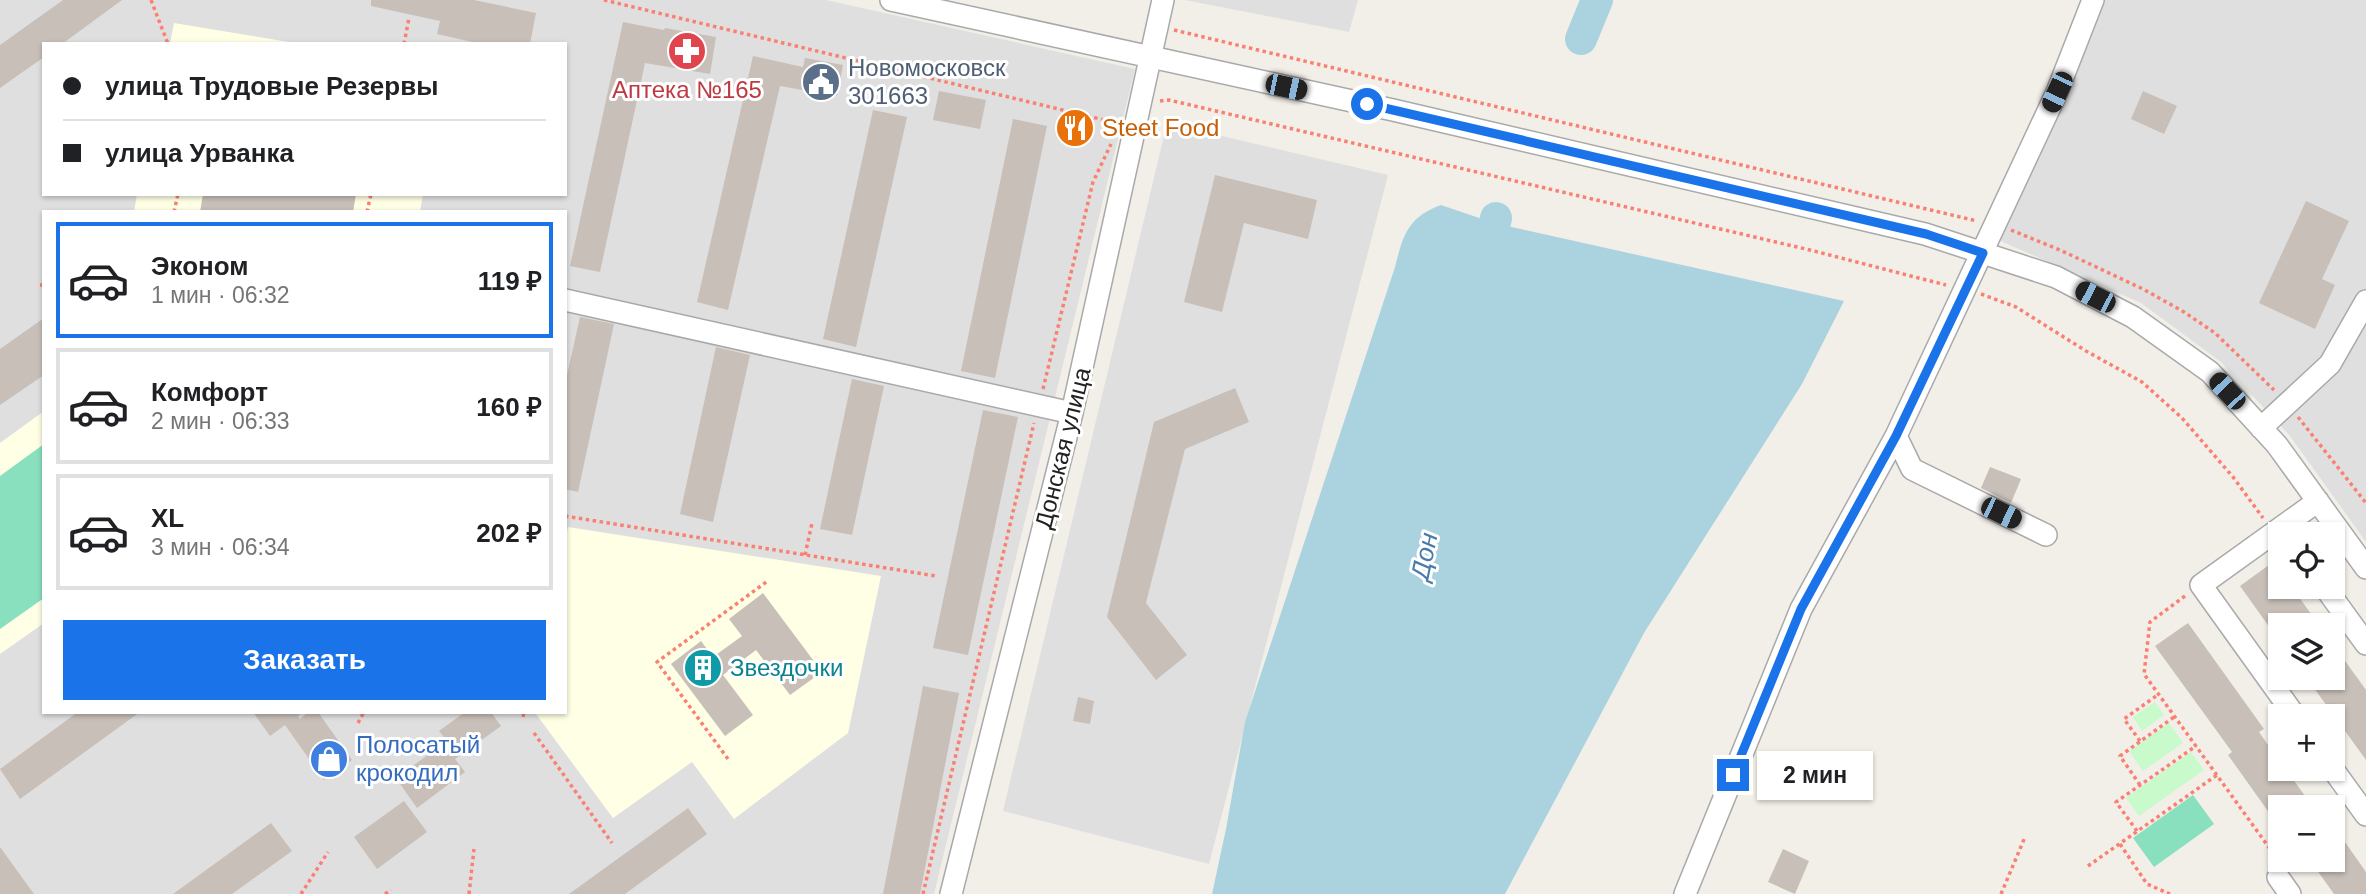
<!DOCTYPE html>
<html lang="ru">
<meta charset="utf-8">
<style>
:root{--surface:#fff;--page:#f6f6f6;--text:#202124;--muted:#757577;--line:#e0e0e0;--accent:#1a73e8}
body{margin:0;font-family:Helvetica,sans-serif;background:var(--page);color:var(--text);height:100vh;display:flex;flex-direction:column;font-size:26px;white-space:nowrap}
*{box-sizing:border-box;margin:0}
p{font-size:23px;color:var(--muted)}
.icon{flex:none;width:38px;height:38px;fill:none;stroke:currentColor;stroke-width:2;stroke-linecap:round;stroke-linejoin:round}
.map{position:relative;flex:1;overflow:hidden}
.drawer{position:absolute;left:42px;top:210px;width:525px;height:504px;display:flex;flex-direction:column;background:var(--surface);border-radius:0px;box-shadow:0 2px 5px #0004}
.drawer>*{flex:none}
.guide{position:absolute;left:42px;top:42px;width:525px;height:154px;border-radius:0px;box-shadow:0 2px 5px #0004;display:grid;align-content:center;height:154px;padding:0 21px;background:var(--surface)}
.buttons{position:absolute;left:2268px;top:522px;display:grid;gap:14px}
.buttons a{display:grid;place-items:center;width:77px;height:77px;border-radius:0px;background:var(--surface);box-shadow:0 2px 5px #0004;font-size:35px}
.end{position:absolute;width:32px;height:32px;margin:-16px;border:9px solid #1a73e8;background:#fff;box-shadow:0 0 0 4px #fff}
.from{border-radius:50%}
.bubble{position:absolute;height:49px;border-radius:0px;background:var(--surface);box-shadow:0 2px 5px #0004;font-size:23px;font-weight:700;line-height:49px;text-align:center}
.car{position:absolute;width:21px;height:42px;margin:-21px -10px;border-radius:9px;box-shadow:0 0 5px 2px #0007;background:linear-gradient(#222 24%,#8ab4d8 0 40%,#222 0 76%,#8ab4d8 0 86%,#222 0)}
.guide b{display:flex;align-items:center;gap:24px;height:66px;font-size:26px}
.guide b+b{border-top:2px solid var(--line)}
.guide i{width:18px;height:18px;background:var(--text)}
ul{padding:12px 0 0;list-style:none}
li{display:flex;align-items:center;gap:21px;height:116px;margin:0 14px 10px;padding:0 7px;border:4px solid var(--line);border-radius:0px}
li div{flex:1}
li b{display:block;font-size:26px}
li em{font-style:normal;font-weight:700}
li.on{border-color:var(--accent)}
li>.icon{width:63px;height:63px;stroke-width:1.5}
.primary-button{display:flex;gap:14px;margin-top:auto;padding:14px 21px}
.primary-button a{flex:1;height:80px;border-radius:0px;background:var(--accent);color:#fff;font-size:28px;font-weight:700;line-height:80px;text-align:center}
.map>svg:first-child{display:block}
.residential{fill:#e0dfdf;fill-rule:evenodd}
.education{fill:#ffffe5}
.park{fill:#c8facc}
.pitch{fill:#88e0be}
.water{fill:#aad3df}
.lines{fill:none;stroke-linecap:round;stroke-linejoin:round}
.river{stroke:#aad3df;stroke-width:32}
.building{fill:#c7bfb8}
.minor-casing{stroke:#a9a9a9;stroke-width:24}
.path{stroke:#fa8072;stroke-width:3.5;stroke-dasharray:3.5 3.5;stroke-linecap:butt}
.minor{stroke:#fff;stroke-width:21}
.route{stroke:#1a73e8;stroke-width:9}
.labels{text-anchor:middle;stroke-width:6;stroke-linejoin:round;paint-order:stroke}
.service-label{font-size:24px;fill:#4e5e75;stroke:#fff;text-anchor:start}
.health-label{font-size:24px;fill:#be3a42;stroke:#fff}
.food-label{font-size:24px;fill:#c56008;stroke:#fff;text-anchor:start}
.street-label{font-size:24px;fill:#222;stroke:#fff}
.culture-label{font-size:24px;fill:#0d838f;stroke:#fff;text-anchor:start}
.shop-label{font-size:24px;fill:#366cbe;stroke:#fff;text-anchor:start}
.water-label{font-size:26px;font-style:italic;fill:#4a7aab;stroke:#fff}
</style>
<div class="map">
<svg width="2366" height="894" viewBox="0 0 2366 894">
<rect width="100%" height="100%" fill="#f2efe9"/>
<path class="residential" d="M0 0H826L1135 69 934 894H0ZM44 44H565V194H44ZM44 212H565V712H44Z
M1185 0H1358L1349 32Z
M2094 0H2366V542L2290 436 2221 362 2141 303 1994 238Z
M1167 123 1388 175 1209 864 1003 811Z"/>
<path class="education" d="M174 23 301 44H170Z
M137 194H423L420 212H134Z
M44 411V623L0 654V443Z
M568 527 881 576 848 733 734 819 692 762 613 818 536 714 537 712H565V543Z"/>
<path class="park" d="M2155 702 2164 715 2142 731 2133 717Z
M2169 723 2183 743 2143 771 2129 751Z
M2191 752 2204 770 2139 816 2126 798Z"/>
<path class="pitch" d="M44 444V598L0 629V476Z
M2193 795 2214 824 2154 867 2133 838Z"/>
<path class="water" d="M1441 205 1494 223 1844 301 1802 384 1644 633 1505 894H1212L1226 829 1245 722 1395 267C1403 235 1408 217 1441 205Z"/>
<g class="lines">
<path class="river" d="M1581 39 1597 0
M1485 266 1496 218"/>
</g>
<path class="building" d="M63 0H122L62 44H44V57L0 88V45Z
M371 0H474L536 13 530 44H481L437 34 440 21 371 6Z
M623 22 664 30 665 28 716 37 710 74 645 63 600 272 570 266Z
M753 56 803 67 805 58 843 65 837 96 780 86 728 310 697 302Z
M939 91 986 100 980 129 933 120Z
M2143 91 2177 106 2164 134 2131 119Z
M873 110 907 117 856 347 823 339Z
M1013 119 1047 126 995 378 961 371Z
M1215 175 1317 200 1308 239 1244 223 1222 312 1184 302Z
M203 194H356L353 212H200Z
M2306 201 2349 221 2322 279 2335 285 2315 329 2259 303Z
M580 317 614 324 578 492 565 489V384Z
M44 318V375L0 405V349Z
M716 347 750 355 713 522 680 514Z
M852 379 884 386 852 535 820 529Z
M1235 388 1249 422 1185 449 1146 603 1187 655 1156 680 1107 617 1154 422Z
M983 410 1018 417 968 655 933 648Z
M1990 467 2021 479 2011 503 1981 488Z
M2273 562 2280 571V586H2291L2319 625H2280V642L2240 586Z
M763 593 822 672 790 695 756 650 723 675 753 715 725 736 671 664 701 641 713 657 742 636 729 619Z
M2188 623 2264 729 2259 732 2280 762V768H2285L2313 807H2280V828L2228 755 2232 752 2155 646Z
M2333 644 2366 690V760L2306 677H2333Z
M923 686 959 693 920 894H883Z
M1078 697 1094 701 1090 724 1073 721Z
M78 712H140L20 799 0 769Z
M253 712H303L298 716 300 719 308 712H318L352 760 324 780 285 725 270 736Z
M465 712H491L501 726 455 759 465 772 417 808 396 778 447 741 439 731Z
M404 801 427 832 377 869 354 837Z
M688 808 707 834 625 894H569Z
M271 823 292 851 232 894H173Z
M2333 825 2366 872V894H2334L2309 859H2333Z
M0 847 34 894H0Z
M1783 849 1809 861 1795 894 1768 882Z"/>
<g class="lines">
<defs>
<path id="minor" d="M891 0 1393 110 1925 234 2056 277 2133 317 2210 372 2277 445 2366 568
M565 300 1072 413
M2261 428 2330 364 2366 301
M1896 436 1912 469 2046 535
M2324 586 2366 644
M2295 716 2201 585 2318 501
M2332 768 2366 815
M2278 877 2290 894
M951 894 1072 413 1163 0
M1685 894 1801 609 1896 436 2057 92 2093 0"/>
</defs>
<use href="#minor" class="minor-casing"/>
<path class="path" d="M151 0 168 44
M604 0 1117 123
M1174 30 1977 221
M404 44 409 18
M1160 101 1169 100 1810 250 1946 285
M174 212 178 194
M367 212 371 194
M2011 230 2060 250 2143 289 2184 312 2215 333 2274 390
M40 285H44
M1981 294 2016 307 2086 351 2142 382 2182 418 2233 477 2263 518
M1043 389 1093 182 1111 144
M2298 417 2366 503
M565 516 936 576
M805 555 812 523
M2185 596 2150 622 2144 674 2278 860
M523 717 524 712
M358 723 364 712
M534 733 612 843
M2140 741 2124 719 2159 694
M728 759 657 662 769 580
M2140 785 2120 756 2174 717
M2137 831 2116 802 2196 746
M2120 844 2147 884 2170 894
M2088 866 2217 775
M301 894 328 852
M385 894 391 890
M469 894 474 849
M923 894 1034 423
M2001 894 2025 837"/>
<use href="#minor" class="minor"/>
</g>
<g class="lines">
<path class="route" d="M1367 104 1926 234 1983 253 1896 436 1801 609 1733 775"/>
</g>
<defs>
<symbol id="pharmacy-disc" viewBox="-11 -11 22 22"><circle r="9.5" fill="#e0444e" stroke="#fff"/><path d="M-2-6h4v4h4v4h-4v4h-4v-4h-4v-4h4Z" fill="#fff"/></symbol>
<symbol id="civic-disc" viewBox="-11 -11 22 22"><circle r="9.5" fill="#5c6f8a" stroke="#fff"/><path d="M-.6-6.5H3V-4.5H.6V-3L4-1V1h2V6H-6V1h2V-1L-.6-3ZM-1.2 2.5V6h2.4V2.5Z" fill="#fff"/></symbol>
<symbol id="restaurant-disc" viewBox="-11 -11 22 22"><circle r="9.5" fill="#e8710a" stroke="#fff"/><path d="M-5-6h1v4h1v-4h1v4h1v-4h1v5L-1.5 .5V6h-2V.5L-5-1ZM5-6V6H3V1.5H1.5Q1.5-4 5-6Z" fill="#fff"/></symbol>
<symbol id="building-disc" viewBox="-11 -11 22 22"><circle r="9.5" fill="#0f9aa8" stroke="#fff"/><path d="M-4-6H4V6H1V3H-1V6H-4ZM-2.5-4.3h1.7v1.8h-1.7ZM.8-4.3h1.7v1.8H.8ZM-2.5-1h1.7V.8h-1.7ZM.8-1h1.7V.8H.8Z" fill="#fff"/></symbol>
<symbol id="shop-disc" viewBox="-11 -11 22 22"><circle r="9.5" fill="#3f7fe0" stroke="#fff"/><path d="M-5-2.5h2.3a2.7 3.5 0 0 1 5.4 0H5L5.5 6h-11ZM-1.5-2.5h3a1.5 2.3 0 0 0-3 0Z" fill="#fff"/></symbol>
</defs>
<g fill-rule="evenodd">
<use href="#pharmacy-disc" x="665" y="29" width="44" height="44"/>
<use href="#civic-disc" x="799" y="60" width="44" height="44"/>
<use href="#restaurant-disc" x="1053" y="106" width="44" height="44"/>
<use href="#building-disc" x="681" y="646" width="44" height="44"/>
<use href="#shop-disc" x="307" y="737" width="44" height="44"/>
</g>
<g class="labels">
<g class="service-label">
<text x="848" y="76">Новомосковск<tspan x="848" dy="28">301663</tspan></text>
</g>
<g class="health-label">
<text x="687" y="98">Аптека №165</text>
</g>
<g class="food-label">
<text x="1102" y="136">Steet Food</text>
</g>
<g class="street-label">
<text transform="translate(1063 448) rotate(-76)" y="8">Донская улица</text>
</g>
<g class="culture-label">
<text x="730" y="676">Звездочки</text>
</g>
<g class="shop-label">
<text x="356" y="753">Полосатый<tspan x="356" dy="28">крокодил</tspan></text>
</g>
<g class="water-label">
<text transform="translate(1424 556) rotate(-78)" y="9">Дон</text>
</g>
</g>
</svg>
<div class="buttons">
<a><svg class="icon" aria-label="locate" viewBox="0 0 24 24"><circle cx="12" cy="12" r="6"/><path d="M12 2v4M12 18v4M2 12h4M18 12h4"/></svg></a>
<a><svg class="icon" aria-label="layers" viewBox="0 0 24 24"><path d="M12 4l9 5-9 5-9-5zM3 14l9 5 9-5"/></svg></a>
<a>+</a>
<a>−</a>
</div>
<i class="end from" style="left:1367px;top:104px"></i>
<i class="end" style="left:1733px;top:775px"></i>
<div class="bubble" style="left:1757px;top:751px;width:116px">2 мин</div>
<i class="car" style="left:1286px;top:87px;rotate:102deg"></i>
<i class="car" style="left:2057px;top:92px;rotate:205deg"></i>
<i class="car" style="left:2095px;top:297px;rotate:297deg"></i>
<i class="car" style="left:2227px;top:391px;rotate:317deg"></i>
<i class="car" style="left:2001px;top:513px;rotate:116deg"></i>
<div class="guide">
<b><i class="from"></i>улица Трудовые Резервы</b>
<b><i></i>улица Урванка</b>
</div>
<section class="drawer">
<ul>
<li class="on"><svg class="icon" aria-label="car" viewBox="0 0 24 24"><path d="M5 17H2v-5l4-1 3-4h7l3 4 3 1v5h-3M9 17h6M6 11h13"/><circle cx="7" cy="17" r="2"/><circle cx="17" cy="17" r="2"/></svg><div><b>Эконом</b><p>1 мин · 06:32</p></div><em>119 ₽</em></li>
<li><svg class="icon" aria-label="car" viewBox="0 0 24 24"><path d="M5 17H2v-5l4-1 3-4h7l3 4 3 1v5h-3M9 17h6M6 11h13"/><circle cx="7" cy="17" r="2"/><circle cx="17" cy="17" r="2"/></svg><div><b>Комфорт</b><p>2 мин · 06:33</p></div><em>160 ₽</em></li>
<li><svg class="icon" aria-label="car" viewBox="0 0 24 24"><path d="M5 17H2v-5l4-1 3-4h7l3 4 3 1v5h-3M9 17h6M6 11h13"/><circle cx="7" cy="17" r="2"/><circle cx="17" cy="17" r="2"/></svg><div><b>XL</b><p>3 мин · 06:34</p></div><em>202 ₽</em></li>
</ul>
<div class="primary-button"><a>Заказать</a></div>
</section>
</div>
